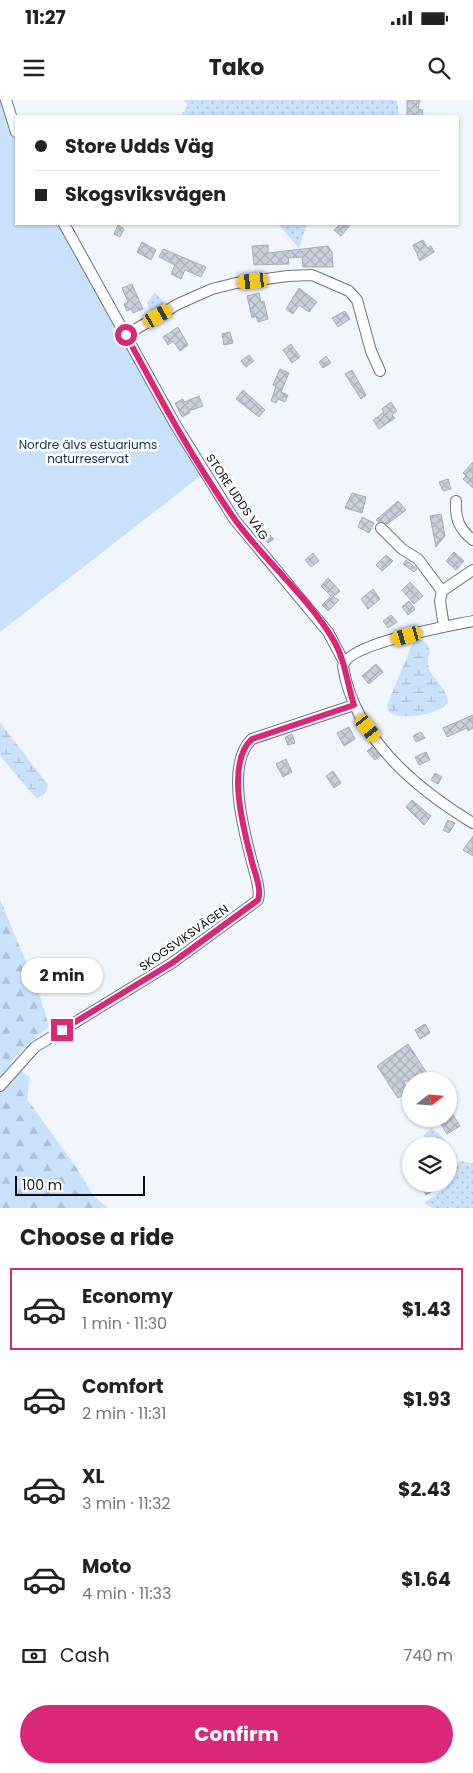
<!DOCTYPE html>
<meta charset="utf-8">
<style>
:root{--surface:#fff;--page:#f2f2f2;--text:#222;--muted:#767676;--line:#e0e0e0;--accent:#db2777}
body{margin:0;font-family:Poppins,sans-serif;background:var(--page);color:var(--text);height:100vh;display:flex;flex-direction:column;font-size:19px;white-space:nowrap}
*{box-sizing:border-box;margin:0}
p{font-size:16px;color:var(--muted)}
.icon{flex:none;width:28px;height:28px;fill:none;stroke:currentColor;stroke-width:2;stroke-linecap:round;stroke-linejoin:round}
.map{position:relative;height:1108px;overflow:hidden}
.side{display:flex;flex-direction:column;background:var(--surface);flex:1}
.side>*{flex:none}
.top-card{position:absolute;left:15px;top:15px;width:444px;height:110px;border-radius:0px;box-shadow:0 1px 4px #0004;display:grid;align-content:center;height:110px;padding:0 20px;background:var(--surface)}
.needle{width:32px;rotate:73deg}
.fabs{position:absolute;left:402px;top:972px;display:grid;gap:10px}
.fabs a{display:grid;place-items:center;width:55px;height:55px;border-radius:50%;background:var(--surface);box-shadow:0 1px 4px #0004;font-size:25px}
.scale{position:absolute;left:15px;bottom:12px;width:130px;box-sizing:border-box;padding-left:5px;border:2px solid #0d1014;border-top:0;font-size:14px;line-height:18px;white-space:nowrap;color:#0d1014;-webkit-text-stroke:4px #fff;paint-order:stroke}
.end{position:absolute;width:22px;height:22px;margin:-11px;border:6px solid #db2777;background:#fff;box-shadow:0 0 0 2px #fff}
.from{border-radius:50%}
.bubble{position:absolute;height:35px;border-radius:18px;background:var(--surface);box-shadow:0 1px 4px #0004;font-size:16px;font-weight:700;line-height:35px;text-align:center}
.car{position:absolute;width:15px;height:30px;margin:-15px -8px;border-radius:6px;box-shadow:0 0 4px 1px #0007;background:linear-gradient(#f5c518 24%,#345 0 40%,#f5c518 0 76%,#345 0 86%,#f5c518 0)}
.top-card b{display:flex;align-items:center;gap:18px;height:48px;font-size:19px}
.top-card b+b{border-top:1px solid var(--line)}
.top-card i{width:12px;height:12px;background:var(--text)}
ul{padding:0;list-style:none}
li{display:flex;align-items:center;gap:15px;height:82px;margin:0 10px 8px;padding:0 10px;border:2px solid transparent;border-radius:0px}
li div{flex:1}
li b{display:block;font-size:19px}
li em{font-style:normal;font-weight:700}
li.on{border-color:var(--accent)}
li>.icon{width:45px;height:45px;stroke-width:1.5}
h2{padding:0 20px;font-size:22px;line-height:60px}
.pay{display:flex;align-items:center;gap:12px;height:55px;padding:0 20px;font-size:19px}
.pay p{margin-inline-start:auto}
.primary-button{display:flex;gap:10px;margin-top:auto;padding:10px 20px}
.primary-button a{flex:1;height:58px;border-radius:30px;background:var(--accent);color:#fff;font-size:20px;font-weight:700;line-height:58px;text-align:center}
.status{display:flex;justify-content:space-between;align-items:center;height:35px;padding:0 25px;background:var(--surface);direction:ltr}
.status svg{height:14px;fill:currentColor}
header{display:flex;justify-content:space-between;align-items:center;height:65px;padding:0 20px;background:var(--surface);font-size:22px;font-weight:700}
.map>svg:first-child{display:block}
.grass{fill:url(#grass-dots)}
.forest{fill:url(#forest-firs)}
.wetland{fill:url(#wetland-marsh)}
.park{fill:#cae1fc}
.building{fill:url(#building-cross-hatch);stroke:#a7b0ba}
.lines{fill:none;stroke-linecap:round;stroke-linejoin:round}
.minor-casing{stroke:#6e7680;stroke-width:12}
.minor{stroke:#fff;stroke-width:10}
.route{stroke:#db2777;stroke-width:6}
.labels{text-anchor:middle;stroke-width:5;stroke-linejoin:round;paint-order:stroke}
.park-label{font-size:12px;fill:#0b335d;stroke:#fff}
.street-label{font-size:12px;fill:#0d1014;stroke:#fff}
</style>
<div class="status"><b>11:27</b><svg viewBox="0 0 49 12"><path d="M0 12V9h3v3zM5 12V6h3v6zM10 12V3h3v9zM15 12V0h3v12zM26 1h20v11H26zM47 4h2v5h-2z"/></svg></div>
<header><svg class="icon" aria-label="menu" viewBox="0 0 24 24"><path d="M4 6h16M4 12h16M4 18h16"/></svg>Tako<svg class="icon" aria-label="search" viewBox="0 0 24 24"><circle cx="10" cy="10" r="6"/><path d="M15 15l6 6"/></svg></header>
<div class="map">
<svg width="473" height="1108" viewBox="0 0 473 1108">
<defs>
<pattern id="grass-dots" width="8" height="8" patternUnits="userSpaceOnUse" patternTransform="scale(1.25)"><rect width="8" height="8" fill="#cae1fc"/><path d="M2 2h.1M6 6h.1" fill="none" stroke="#acc0d7" stroke-width="1.8" stroke-linecap="round"/></pattern>
<pattern id="forest-firs" width="22" height="20" patternUnits="userSpaceOnUse" patternTransform="scale(1.25)"><rect width="22" height="20" fill="#cae1fc"/><path d="M5 1l3.5 6h-7zM16 11l3.5 6h-7z" fill="#acc0d7"/></pattern>
<pattern id="wetland-marsh" width="20" height="14" patternUnits="userSpaceOnUse" patternTransform="scale(1.25)"><rect width="20" height="14" fill="#cae1fc"/><path d="M1 5h8M5 5V1M11 12h8M15 12V8" fill="none" stroke="#acc0d7"/></pattern>
<pattern id="building-cross-hatch" width="8" height="8" patternUnits="userSpaceOnUse" patternTransform="scale(1.25)"><rect width="8" height="8" fill="#c7d0db"/><path d="M0 0l8 8M0 8l8-8" fill="none" stroke="#aab2bb"/></pattern>
</defs>
<rect width="100%" height="100%" fill="#f1f6fd"/>
<path class="grass" d="M183 0H397L399 16H181L188 5Z
M278 124H307L299 148Z
M155 192 163 202 164 210 136 227 127 229 125 223 135 225 152 216 147 203Z
M431 1028 440 1034 457 1056 449 1058V1046H426L424 1035Z
M460 1061 473 1063V1108H433L424 1103 447 1087 449 1064Z"/>
<path class="forest" d="M0 799 40 896 49 927 29 943 9 963 30 977 27 999 76 1067 93 1095 108 1108H0Z"/>
<path class="wetland" d="M414 540C424 539 428 543 430 552 420 574 447 583 448 602 440 615 401 621 389 612L387 605Z
M0 622 48 685C46 692 44 696 36 698L0 656Z"/>
<path class="park" d="M0 0H10L17 16 16 124H61L141 274 148 280 203 374 0 532Z"/>
<path class="building" d="M407 0H420L418 9 423 10 422 16H407Z
M340 124H351L341 136 334 130Z
M118 125 124 129 120 137 114 134Z
M423 140 427 148 431 146 434 152 420 161 413 145Z
M142 142 156 150 151 160 137 152Z
M268 145V153L328 146 332 152 333 167H303L302 157 288 158 289 164 254 165 252 146Z
M163 149 206 167 201 177 185 170 181 179 171 174 175 165 159 157Z
M132 184 143 209 133 213 131 209 127 211 124 204 128 202 122 188Z
M299 188 317 202 309 212 299 205 293 214 286 209Z
M259 193 261 202 264 201 268 219 258 222 256 216 252 218 247 196Z
M345 211 350 219 338 227 332 218Z
M178 227 188 245 180 251 173 241 168 245 163 237Z
M230 232 233 243 224 245 222 234Z
M291 244 300 257 292 263 283 250Z
M249 255 254 261 246 267 241 261Z
M326 256 331 263 323 268 319 262Z
M280 269 289 273 281 292 288 295 285 302 278 299 276 303 271 301 276 286 273 285Z
M352 270 366 295 361 299 345 274Z
M243 290 265 310 259 317 236 299Z
M199 296 203 306 189 311 190 313 182 317 175 303 183 299 184 302Z
M391 302 397 311 392 315 395 318 379 329 373 320 384 312 382 309Z
M473 362V388L463 379 466 376 463 373Z
M448 379 451 389 443 391 439 382Z
M352 393 366 397 362 413 345 408Z
M398 401 406 410 387 424 378 422 376 420Z
M441 414 445 436 436 447 430 416Z
M362 417 374 423 369 433 358 427Z
M266 431 274 439 268 443 261 435Z
M454 452 464 461 456 470 446 461Z
M313 453 319 461 311 467 305 460Z
M386 455 393 461 382 471 376 465Z
M406 460 417 469 414 472 403 464Z
M328 478 340 491 333 497 339 500 328 511 322 505 331 496 321 486Z
M410 482 423 496 414 504 402 490Z
M373 489 380 499 368 509 361 499Z
M409 501 415 509 408 515 402 507Z
M391 515 397 522 388 528 383 521Z
M376 564 383 572 369 584 362 576Z
M473 615V628L468 631 467 628 447 637 443 628Z
M349 627 355 639 344 646 337 633Z
M421 632 425 638 416 642 413 636Z
M292 634 295 643 288 645 285 637Z
M372 647 380 656 375 660 367 651Z
M426 652 430 660 419 665 415 657Z
M286 659 292 672 283 677 276 664Z
M333 671 341 683 334 688 326 676Z
M435 673 442 677 438 684 431 680Z
M412 700 431 716 424 725 406 707Z
M448 720 455 723 449 733 443 730Z
M473 736V756L463 750Z
M425 924 430 933 420 939 415 930Z
M408 944 432 981H403L409 991 398 998 377 966Z
M449 1008 460 1026 447 1034 438 1019H449Z
M419 1084H444L426 1095Z"/>
<g class="lines">
<defs>
<path id="minor" d="M6 0 16 32
M64 124 175 324 234 419 328 532 344 562
M126 235 178 204 212 189 236 183 288 176 312 175 349 191 357 200 371 251 380 271
M456 401C455 419 459 429 473 440
M381 428 402 449 418 459 442 491
M473 521C450 526 348 543 343 566 354 637 415 688 473 723
M444 527 440 501 442 491 473 470
M0 986 35 947 172 863 258 800C261 789 255 774 252 762 244 731 225 664 252 639L354 605"/>
</defs>
<use href="#minor" class="minor-casing"/>
<use href="#minor" class="minor"/>
</g>
<g class="lines">
<path class="route" d="M62 930 172 863 258 800C262 789 255 774 252 762 244 731 225 663 252 639L354 605C347 583 345 560 334 541 310 499 265 461 236 421 194 362 160 298 126 235"/>
</g>
<g class="labels">
<g class="park-label">
<text x="88" y="349">Nordre älvs estuariums<tspan x="88" dy="14">naturreservat</tspan></text>
</g>
<g class="street-label">
<text transform="translate(237 397) rotate(56)" y="4">STORE UDDS VÄG</text>
<text transform="translate(184 838) rotate(-35)" y="4">SKOGSVIKSVÄGEN</text>
</g>
</g>
</svg>
<div class="fabs">
<a><svg class="needle" viewBox="-14 -14 28 28"><path d="M0-13l5 13h-10z" fill="#e53935"/><path d="M0 13l5-13h-10z" fill="#767676"/></svg></a>
<a><svg class="icon" aria-label="layers" viewBox="0 0 24 24"><path d="M12 4l9 5-9 5-9-5zM3 14l9 5 9-5"/></svg></a>
</div>
<div class="scale">100 m</div>
<i class="end from" style="left:126px;top:235px"></i>
<i class="end" style="left:62px;top:930px"></i>
<div class="bubble" style="left:21px;top:858px;width:82px">2 min</div>
<i class="car" style="left:253px;top:181px;rotate:264deg"></i>
<i class="car" style="left:158px;top:216px;rotate:60deg"></i>
<i class="car" style="left:407px;top:536px;rotate:254deg"></i>
<i class="car" style="left:368px;top:628px;rotate:142deg"></i>
<div class="top-card">
<b><i class="from"></i>Store Udds Väg</b>
<b><i></i>Skogsviksvägen</b>
</div>
</div>
<section class="side">
<h2>Choose a ride</h2>
<ul>
<li class="on"><svg class="icon" aria-label="car" viewBox="0 0 24 24"><path d="M5 17H2v-5l4-1 3-4h7l3 4 3 1v5h-3M9 17h6M6 11h13"/><circle cx="7" cy="17" r="2"/><circle cx="17" cy="17" r="2"/></svg><div><b>Economy</b><p>1 min · 11:30</p></div><em>$1.43</em></li>
<li><svg class="icon" aria-label="car" viewBox="0 0 24 24"><path d="M5 17H2v-5l4-1 3-4h7l3 4 3 1v5h-3M9 17h6M6 11h13"/><circle cx="7" cy="17" r="2"/><circle cx="17" cy="17" r="2"/></svg><div><b>Comfort</b><p>2 min · 11:31</p></div><em>$1.93</em></li>
<li><svg class="icon" aria-label="car" viewBox="0 0 24 24"><path d="M5 17H2v-5l4-1 3-4h7l3 4 3 1v5h-3M9 17h6M6 11h13"/><circle cx="7" cy="17" r="2"/><circle cx="17" cy="17" r="2"/></svg><div><b>XL</b><p>3 min · 11:32</p></div><em>$2.43</em></li>
<li><svg class="icon" aria-label="car" viewBox="0 0 24 24"><path d="M5 17H2v-5l4-1 3-4h7l3 4 3 1v5h-3M9 17h6M6 11h13"/><circle cx="7" cy="17" r="2"/><circle cx="17" cy="17" r="2"/></svg><div><b>Moto</b><p>4 min · 11:33</p></div><em>$1.64</em></li>
</ul>
<div class="pay"><svg class="icon" aria-label="cash" viewBox="0 0 24 24"><path d="M3 7h18v10H3z"/><circle cx="12" cy="12" r="2"/></svg>Cash<p>740 m</p></div>
<div class="primary-button"><a>Confirm</a></div>
</section>
